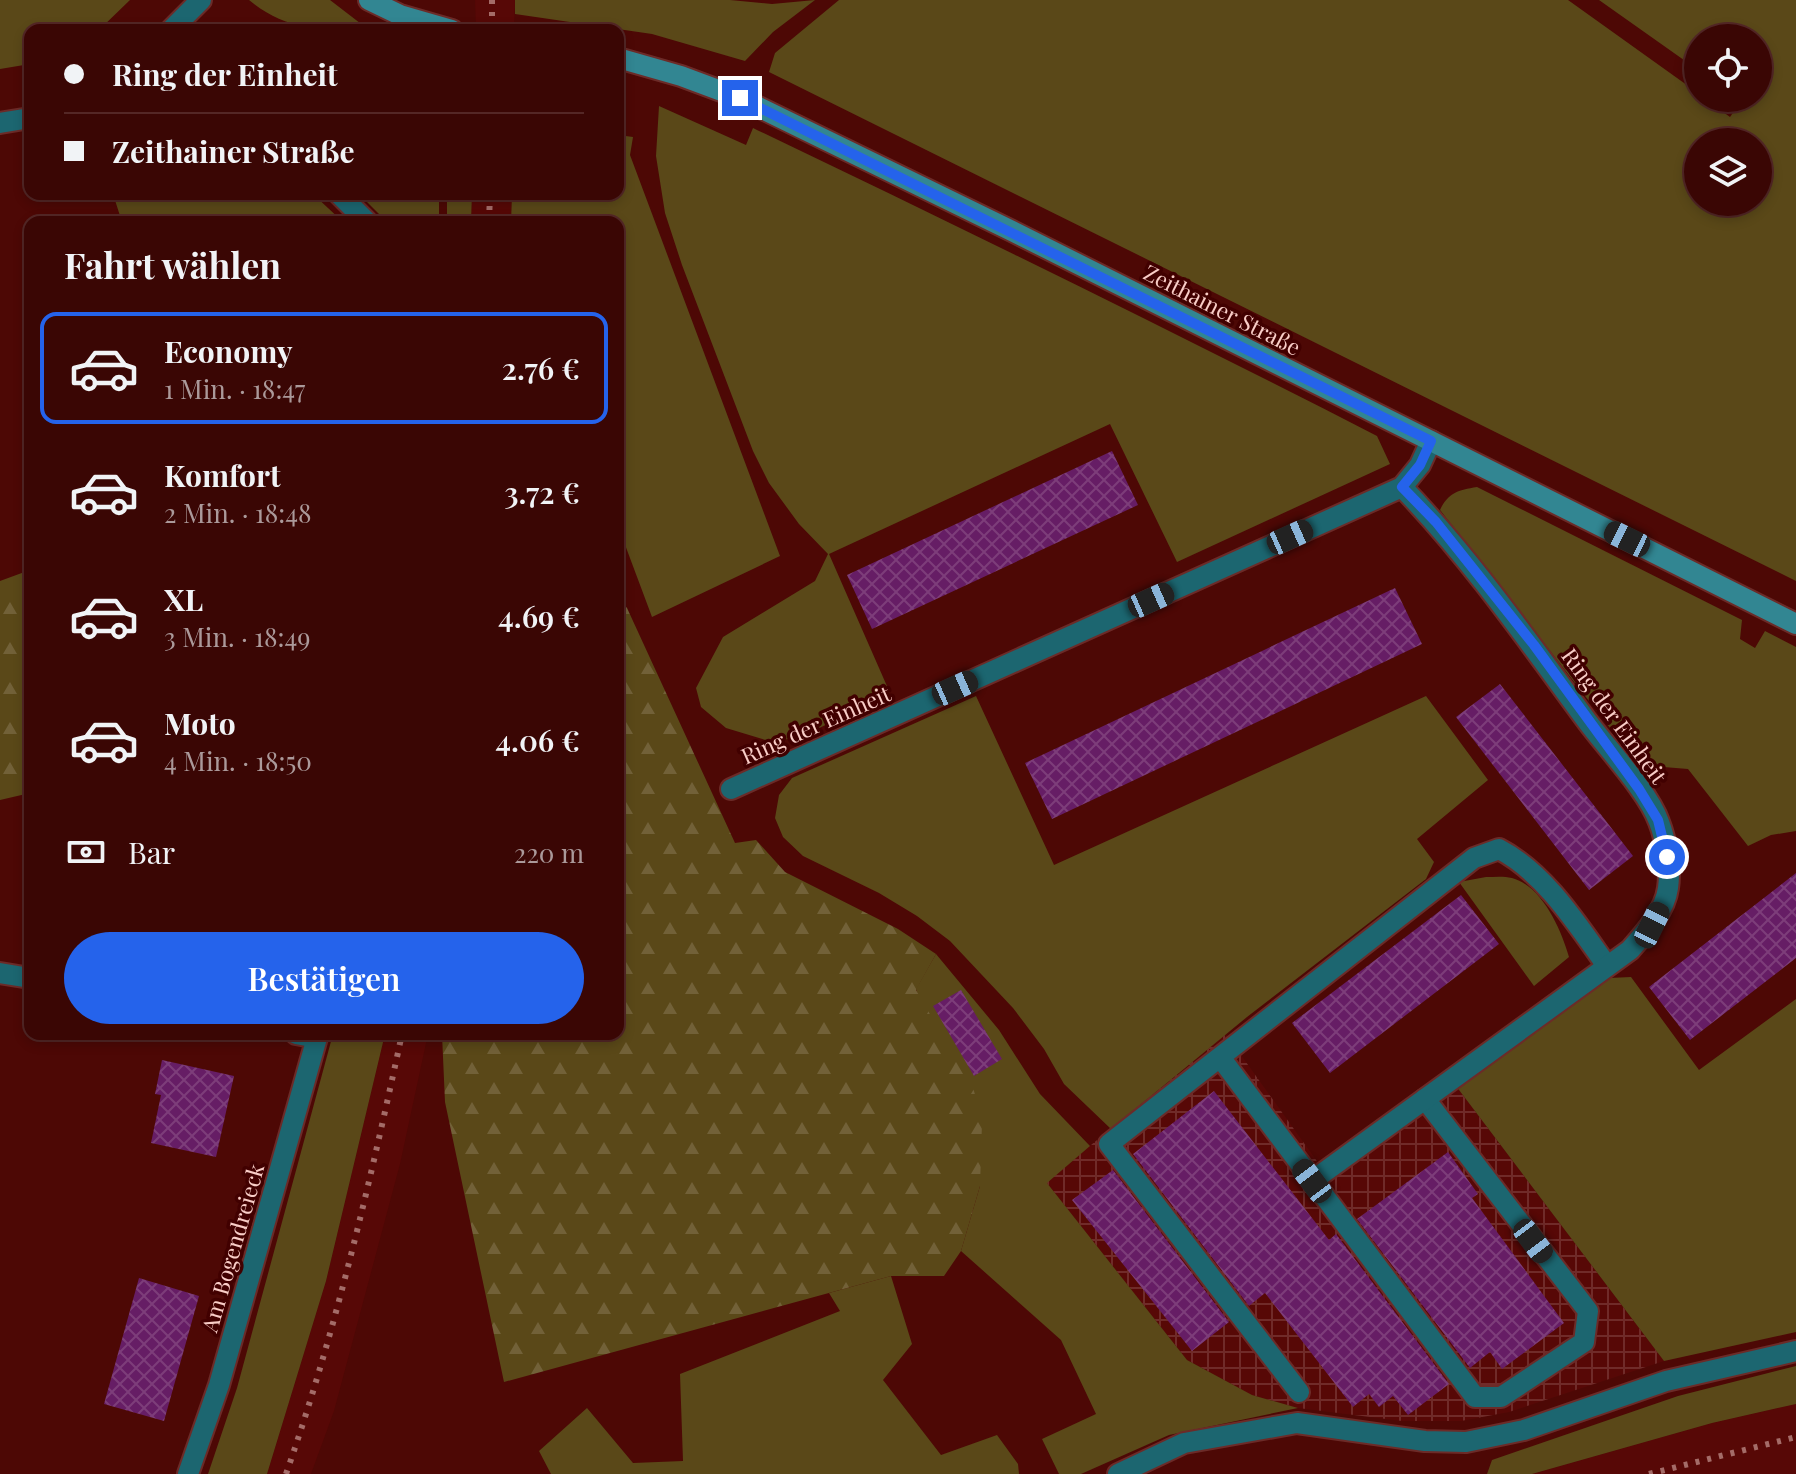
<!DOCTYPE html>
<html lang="de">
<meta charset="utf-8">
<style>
:root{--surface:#3a0604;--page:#451413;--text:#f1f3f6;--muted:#ab999a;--line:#542726;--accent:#2563eb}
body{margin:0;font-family:"Playfair Display",serif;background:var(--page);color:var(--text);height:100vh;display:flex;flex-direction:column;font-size:30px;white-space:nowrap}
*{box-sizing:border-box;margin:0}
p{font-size:26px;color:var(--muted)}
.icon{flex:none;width:44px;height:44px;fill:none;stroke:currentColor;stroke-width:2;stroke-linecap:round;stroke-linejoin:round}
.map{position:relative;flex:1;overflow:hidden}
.details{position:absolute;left:24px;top:216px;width:600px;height:824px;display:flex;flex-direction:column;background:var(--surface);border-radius:16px;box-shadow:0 4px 12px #0003,0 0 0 2px var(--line)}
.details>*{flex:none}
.hud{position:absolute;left:24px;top:24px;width:600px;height:176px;border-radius:16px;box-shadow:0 4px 12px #0003,0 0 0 2px var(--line);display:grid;align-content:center;height:176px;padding:0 40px;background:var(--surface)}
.controls{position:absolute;left:1684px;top:24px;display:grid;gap:16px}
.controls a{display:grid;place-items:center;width:88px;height:88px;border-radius:50%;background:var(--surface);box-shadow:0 4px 12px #0003,0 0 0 2px var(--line);font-size:40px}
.end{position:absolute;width:36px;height:36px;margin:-18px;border:10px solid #2563eb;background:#fff;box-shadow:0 0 0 4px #fff}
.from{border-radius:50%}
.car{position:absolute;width:24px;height:48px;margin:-24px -12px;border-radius:10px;box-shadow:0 0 6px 2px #0007;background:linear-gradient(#222 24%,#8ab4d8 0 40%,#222 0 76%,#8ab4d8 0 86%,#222 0)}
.hud b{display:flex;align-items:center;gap:28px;height:76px;font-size:30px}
.hud b+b{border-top:2px solid var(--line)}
.hud i{width:20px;height:20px;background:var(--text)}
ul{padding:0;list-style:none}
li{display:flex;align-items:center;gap:24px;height:112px;margin:0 16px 12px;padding:0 24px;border:4px solid transparent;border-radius:16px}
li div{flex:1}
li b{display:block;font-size:30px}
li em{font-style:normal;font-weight:600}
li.selected{border-color:var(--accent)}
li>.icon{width:72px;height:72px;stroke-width:1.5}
h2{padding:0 40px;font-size:36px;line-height:96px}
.pay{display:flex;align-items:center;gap:20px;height:88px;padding:0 40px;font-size:30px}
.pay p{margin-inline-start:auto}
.button{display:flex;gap:16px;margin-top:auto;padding:16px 40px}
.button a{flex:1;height:92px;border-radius:48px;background:var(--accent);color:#fff;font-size:32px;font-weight:600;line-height:92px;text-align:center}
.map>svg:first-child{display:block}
.built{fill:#570806}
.industrial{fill:url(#industrial-grid)}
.green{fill:#5a4818;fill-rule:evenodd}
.forest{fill:url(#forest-firs)}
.building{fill:url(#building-cross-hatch)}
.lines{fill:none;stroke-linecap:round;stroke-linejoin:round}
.lane-casing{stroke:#6c2b28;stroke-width:24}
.street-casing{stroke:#6c2b28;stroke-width:24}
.secondary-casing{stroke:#6c2b28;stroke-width:24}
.lane{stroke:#1c6670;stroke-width:20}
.street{stroke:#1c6670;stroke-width:20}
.secondary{stroke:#328692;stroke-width:20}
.rail{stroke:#a46c68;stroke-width:6;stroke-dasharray:4 8;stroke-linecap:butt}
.route{stroke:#2563eb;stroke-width:10}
.labels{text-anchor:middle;stroke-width:7;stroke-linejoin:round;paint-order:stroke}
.street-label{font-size:22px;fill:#f9cdc7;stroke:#410000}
</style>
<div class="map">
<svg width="1796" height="1474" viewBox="0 0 1796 1474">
<defs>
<pattern id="industrial-grid" width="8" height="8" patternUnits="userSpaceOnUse" patternTransform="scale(2)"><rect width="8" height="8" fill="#570806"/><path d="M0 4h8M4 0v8" fill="none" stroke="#702b29"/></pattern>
<pattern id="forest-firs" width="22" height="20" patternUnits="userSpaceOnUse" patternTransform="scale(2)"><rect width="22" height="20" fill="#5a4818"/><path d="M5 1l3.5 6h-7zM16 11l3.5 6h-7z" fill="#726138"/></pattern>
<pattern id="building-cross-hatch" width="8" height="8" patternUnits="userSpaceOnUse" patternTransform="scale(2)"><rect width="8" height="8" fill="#661d65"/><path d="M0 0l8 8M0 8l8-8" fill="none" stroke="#7d3d7a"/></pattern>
</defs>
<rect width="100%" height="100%" fill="#4d0805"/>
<path class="built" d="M475 0H515L514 30H476Z
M472 194H512L511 222H471Z
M385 1034H428L400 1164 334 1411 311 1474H267L326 1281Z
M1796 1404V1474H1532L1712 1423Z"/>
<path class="industrial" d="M1226 1034 1331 1181 1456 1086 1664 1361 1509 1412 1461 1421H1402L1298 1408 1252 1395 1187 1360 1046 1182Z"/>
<path class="green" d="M0 0H130L99 30H30V64L0 69Z
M249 0H330L369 30C322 30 286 31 249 0Z
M515 0H730L772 4 815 0 773 32 745 61 652 34 515 14Z
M839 0H1568L1698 93V98H1704L1730 117 1741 101 1737 98H1758V38H1698V70L1599 0H1796V581L769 72 775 53ZM1698 142H1758V202H1698Z
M659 106 746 145 753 128C962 228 1170 330 1377 436L1390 464 1177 562 1110 424 829 554 890 693 799 738 769 741 726 728 701 707 696 688 723 637 815 581 828 554 799 524 769 483 753 451 682 265 665 213 656 156Z
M618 135 633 137 630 155 780 556 652 617 618 526V222H511L512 194H618Z
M113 194H313L343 222H122Z
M359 194H439V222H387Z
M447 194H472L471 222H447Z
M1477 487 1742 620 1740 639 1755 648 1765 631 1796 647V831L1771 835 1748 846 1688 769 1639 765 1440 510C1448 493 1458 490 1477 487Z
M976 696 1054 865 1426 696 1488 780 1417 839 1434 862 1426 879 1247 1017 1111 1129 1064 1084 1044 1049 1013 1008 950 941 917 916 879 893 803 856 783 837 775 818 779 795 792 778Z
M1486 877C1494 877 1504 876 1512 878 1542 886 1561 929 1569 957L1534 986 1459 882Z
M936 954 999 1030 1040 1094 1090 1146 1047 1183 1187 1360 1252 1395 1298 1408 1169 1435 1081 1474H1059L1042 1439 1096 1414 1061 1340 961 1251 980 1186 916 989Z
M1631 977 1699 1070 1796 999V1332L1664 1361 1456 1086 1609 978Z
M333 1034H385L326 1281 267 1474H208L237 1388Z
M891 1276 912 1344 883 1380 941 1455 997 1435 1018 1464 1019 1474H551L539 1451 587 1408 633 1463 683 1461 680 1374 840 1311 829 1293Z
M1796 1366V1404L1712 1423 1532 1474H1487L1492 1460 1678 1396Z"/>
<path class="forest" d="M30 570V793L0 800V581Z
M618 598 627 608 735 843 756 840 785 872 898 929 936 954 916 990 974 1091 982 1122 980 1186 961 1251 944 1276H891L504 1382 445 1102 442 1034H618Z"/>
<path class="building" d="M1112 451 1138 505 872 629 847 575Z
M1395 588 1422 644 1052 819 1025 763Z
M1500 684 1633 856 1589 890 1456 717Z
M1796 873V958L1690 1040 1649 987Z
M1461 895 1499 944 1330 1073 1292 1023Z
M961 990 1002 1059 974 1076 933 1006Z
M162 1060 234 1076 216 1157 151 1143 161 1095 155 1094Z
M1214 1091 1329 1240 1336 1234 1449 1384 1408 1415 1393 1396 1379 1407 1369 1394 1353 1407 1265 1293 1249 1306 1133 1154Z
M1448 1152 1478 1194 1472 1198 1564 1323 1502 1369 1490 1352 1470 1368 1357 1219Z
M1113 1170 1229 1322 1192 1351 1072 1200Z
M139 1278 199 1296 164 1421 104 1404Z"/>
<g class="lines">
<defs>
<path id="lane" d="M1220 1057 1474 858 1499 849C1545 873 1577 924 1607 966
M1299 1392 1109 1144 1220 1057 1475 1397H1501L1584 1342 1588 1311 1425 1099
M1118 1474 1184 1443 1297 1423 1425 1441 1466 1442 1524 1430 1666 1381 1796 1351"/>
<path id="street" d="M171 30 201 0
M0 123 30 118
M339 194 367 222
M731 789 1402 487 1420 465 1431 441
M0 973 30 978
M296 1034 317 1038
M1312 1181 1630 950C1645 933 1665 911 1668 888 1671 868 1666 840 1659 822 1648 791 1604 745 1584 717 1526 638 1470 558 1402 487
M188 1474 219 1385 318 1034"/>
<path id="secondary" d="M369 0 400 15 452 30
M618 58 681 76 740 98 1014 232 1796 624"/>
</defs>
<use href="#lane" class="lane-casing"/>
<use href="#street" class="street-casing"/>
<use href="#secondary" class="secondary-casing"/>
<use href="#lane" class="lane"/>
<use href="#street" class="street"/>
<use href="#secondary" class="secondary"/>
<path class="rail" d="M492 0V30
M489 222 490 194
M286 1474C336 1331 370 1182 402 1034
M1649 1474 1796 1437"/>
</g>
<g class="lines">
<path class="route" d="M740 98 1431 441 1420 465 1402 487 1436 522 1534 645 1639 789 1658 820 1667 857"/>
</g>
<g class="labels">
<g class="street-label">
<text transform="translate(1222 310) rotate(27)" y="8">Zeithainer Straße</text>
<text transform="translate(1614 716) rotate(54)" y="8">Ring der Einheit</text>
<text transform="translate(816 725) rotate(-24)" y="8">Ring der Einheit</text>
<text transform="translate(233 1248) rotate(-74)" y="8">Am Bogendreieck</text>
</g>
</g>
</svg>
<div class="controls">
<a><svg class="icon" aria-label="locate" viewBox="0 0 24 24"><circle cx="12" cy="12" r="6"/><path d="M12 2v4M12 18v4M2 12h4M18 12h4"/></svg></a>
<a><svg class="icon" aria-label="layers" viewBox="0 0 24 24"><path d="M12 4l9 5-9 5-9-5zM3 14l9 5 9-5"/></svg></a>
</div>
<i class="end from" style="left:1667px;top:857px"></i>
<i class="end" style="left:740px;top:98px"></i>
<i class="car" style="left:1290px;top:537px;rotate:66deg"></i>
<i class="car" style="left:1627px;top:539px;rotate:296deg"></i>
<i class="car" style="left:1151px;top:600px;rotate:66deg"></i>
<i class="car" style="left:955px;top:688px;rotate:66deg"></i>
<i class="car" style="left:1652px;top:925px;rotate:26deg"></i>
<i class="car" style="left:1312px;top:1181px;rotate:323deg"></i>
<i class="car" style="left:1533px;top:1241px;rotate:143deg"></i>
<div class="hud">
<b><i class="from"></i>Ring der Einheit</b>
<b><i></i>Zeithainer Straße</b>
</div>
<section class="details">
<h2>Fahrt wählen</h2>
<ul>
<li class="selected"><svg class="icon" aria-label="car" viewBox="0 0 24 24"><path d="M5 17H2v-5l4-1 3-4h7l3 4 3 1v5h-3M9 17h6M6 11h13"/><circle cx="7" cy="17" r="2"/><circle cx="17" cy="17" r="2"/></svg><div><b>Economy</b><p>1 Min. · 18:47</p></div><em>2.76 €</em></li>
<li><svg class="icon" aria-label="car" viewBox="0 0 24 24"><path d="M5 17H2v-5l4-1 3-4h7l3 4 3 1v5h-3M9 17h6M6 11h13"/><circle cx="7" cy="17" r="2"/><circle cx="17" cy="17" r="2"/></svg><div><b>Komfort</b><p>2 Min. · 18:48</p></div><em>3.72 €</em></li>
<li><svg class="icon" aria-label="car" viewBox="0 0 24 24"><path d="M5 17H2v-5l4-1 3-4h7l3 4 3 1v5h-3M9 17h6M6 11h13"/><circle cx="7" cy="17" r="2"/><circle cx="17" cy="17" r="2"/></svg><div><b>XL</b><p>3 Min. · 18:49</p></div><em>4.69 €</em></li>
<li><svg class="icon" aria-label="car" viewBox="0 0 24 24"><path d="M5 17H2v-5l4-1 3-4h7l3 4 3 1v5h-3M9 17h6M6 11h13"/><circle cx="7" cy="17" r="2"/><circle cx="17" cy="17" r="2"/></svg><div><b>Moto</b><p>4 Min. · 18:50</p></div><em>4.06 €</em></li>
</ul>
<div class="pay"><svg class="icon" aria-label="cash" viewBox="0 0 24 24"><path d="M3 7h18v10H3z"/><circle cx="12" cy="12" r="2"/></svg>Bar<p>220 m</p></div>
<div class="button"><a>Bestätigen</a></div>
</section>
</div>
